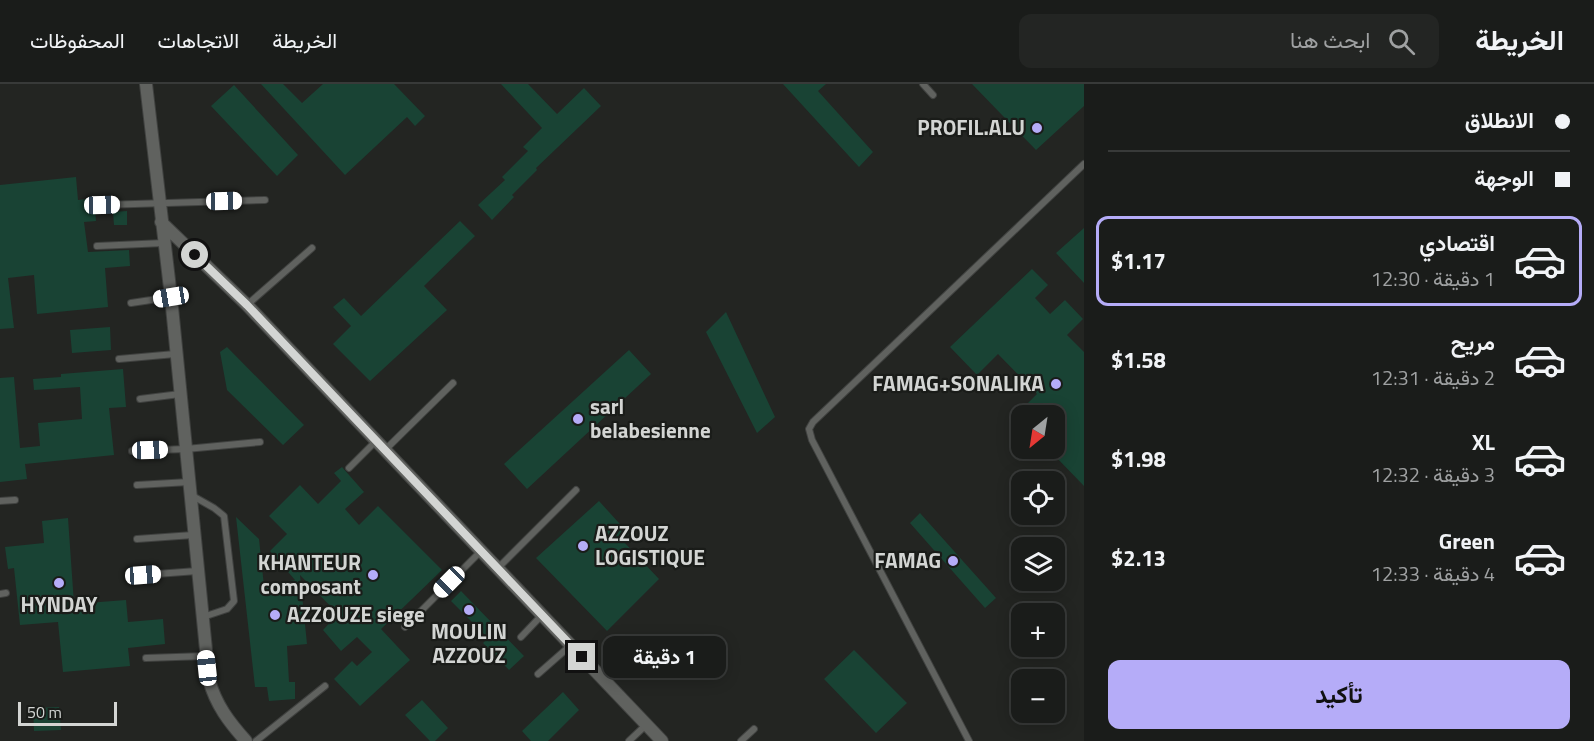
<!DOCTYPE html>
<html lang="ar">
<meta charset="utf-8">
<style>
:root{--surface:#1a1c1a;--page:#232523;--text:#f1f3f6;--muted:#9fa1a2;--line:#383a39;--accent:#b5acf8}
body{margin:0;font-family:"Titillium Web",Vazirmatn,sans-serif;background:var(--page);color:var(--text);direction:rtl;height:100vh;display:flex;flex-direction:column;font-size:22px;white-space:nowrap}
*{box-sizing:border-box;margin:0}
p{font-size:20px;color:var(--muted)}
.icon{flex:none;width:33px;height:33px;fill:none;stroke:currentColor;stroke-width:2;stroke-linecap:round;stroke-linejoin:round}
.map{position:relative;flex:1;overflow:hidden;direction:ltr}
.side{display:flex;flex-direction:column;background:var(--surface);width:510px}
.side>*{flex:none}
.banner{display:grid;align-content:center;height:132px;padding:0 24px;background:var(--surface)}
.needle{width:39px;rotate:210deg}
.tools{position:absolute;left:1011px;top:321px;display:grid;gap:12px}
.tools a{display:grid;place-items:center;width:54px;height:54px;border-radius:12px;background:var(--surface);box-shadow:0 3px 15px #0003,0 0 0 2px var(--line);font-size:30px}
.scale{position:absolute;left:18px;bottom:15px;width:99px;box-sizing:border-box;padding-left:6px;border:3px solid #d3d5d3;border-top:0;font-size:16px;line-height:21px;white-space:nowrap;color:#d3d5d3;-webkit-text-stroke:4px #1a1c19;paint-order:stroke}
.end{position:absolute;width:27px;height:27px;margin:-14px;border:8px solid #d3d5d3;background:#111;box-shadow:0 0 0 3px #111}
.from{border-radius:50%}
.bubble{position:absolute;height:42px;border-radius:12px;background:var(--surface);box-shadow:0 3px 15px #0003,0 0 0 2px var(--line);font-size:20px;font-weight:700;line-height:42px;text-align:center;direction:rtl}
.car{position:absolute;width:18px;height:36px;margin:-18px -9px;border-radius:8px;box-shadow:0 0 4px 2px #0007;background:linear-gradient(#fff 24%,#345 0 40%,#fff 0 76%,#345 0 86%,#fff 0)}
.banner b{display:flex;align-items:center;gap:21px;height:57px;font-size:22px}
.banner b+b{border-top:2px solid var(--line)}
.banner i{width:15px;height:15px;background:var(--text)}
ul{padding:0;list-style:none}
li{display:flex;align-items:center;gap:18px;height:90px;margin:0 12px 9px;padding:0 12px;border:3px solid transparent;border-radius:12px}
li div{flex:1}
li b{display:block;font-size:22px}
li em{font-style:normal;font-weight:700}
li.on{border-color:var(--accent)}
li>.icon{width:54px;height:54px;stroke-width:1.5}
.button{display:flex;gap:12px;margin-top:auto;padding:12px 24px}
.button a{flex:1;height:69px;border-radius:12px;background:var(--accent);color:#111;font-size:24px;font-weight:700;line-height:69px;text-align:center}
header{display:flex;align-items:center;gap:36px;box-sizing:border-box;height:84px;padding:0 30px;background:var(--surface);border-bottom:2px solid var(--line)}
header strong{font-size:28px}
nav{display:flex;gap:33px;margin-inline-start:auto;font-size:21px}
.search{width:420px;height:54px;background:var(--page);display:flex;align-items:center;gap:15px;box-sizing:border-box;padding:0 21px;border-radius:12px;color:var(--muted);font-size:22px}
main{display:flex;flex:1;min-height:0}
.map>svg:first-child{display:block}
.building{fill:#194334}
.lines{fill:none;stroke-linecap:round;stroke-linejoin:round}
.service-casing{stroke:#404240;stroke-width:8}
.minor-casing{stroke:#404240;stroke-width:14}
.service{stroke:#60625f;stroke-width:6}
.minor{stroke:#60625f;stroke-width:12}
.route{stroke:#d3d5d3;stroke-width:8}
.poi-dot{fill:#b5acf8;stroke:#1a1c19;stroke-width:2}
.labels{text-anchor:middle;stroke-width:4.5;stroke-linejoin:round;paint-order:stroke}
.poi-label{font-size:21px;font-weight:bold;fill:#d3d5d3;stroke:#1a1c19;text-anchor:end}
</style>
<header>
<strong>الخريطة</strong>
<div class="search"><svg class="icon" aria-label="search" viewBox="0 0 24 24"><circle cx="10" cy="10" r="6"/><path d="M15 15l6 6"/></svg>ابحث هنا</div>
<nav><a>الخريطة</a><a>الاتجاهات</a><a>المحفوظات</a></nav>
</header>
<main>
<section class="side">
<div class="banner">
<b><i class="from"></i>الانطلاق</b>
<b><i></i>الوجهة</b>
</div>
<ul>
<li class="on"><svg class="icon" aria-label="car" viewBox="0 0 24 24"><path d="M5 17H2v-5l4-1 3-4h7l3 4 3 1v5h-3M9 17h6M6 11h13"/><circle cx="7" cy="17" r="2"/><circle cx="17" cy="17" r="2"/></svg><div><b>اقتصادي</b><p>1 دقيقة · 12:30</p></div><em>$1.17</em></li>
<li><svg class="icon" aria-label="car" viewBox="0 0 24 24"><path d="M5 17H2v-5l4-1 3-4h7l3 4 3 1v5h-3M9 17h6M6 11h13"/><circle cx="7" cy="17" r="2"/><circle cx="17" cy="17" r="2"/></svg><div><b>مريح</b><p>2 دقيقة · 12:31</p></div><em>$1.58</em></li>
<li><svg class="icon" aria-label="car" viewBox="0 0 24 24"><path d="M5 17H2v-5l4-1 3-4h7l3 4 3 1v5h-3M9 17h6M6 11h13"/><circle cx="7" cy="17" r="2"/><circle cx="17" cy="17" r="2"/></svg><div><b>XL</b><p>3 دقيقة · 12:32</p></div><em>$1.98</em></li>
<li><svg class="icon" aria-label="car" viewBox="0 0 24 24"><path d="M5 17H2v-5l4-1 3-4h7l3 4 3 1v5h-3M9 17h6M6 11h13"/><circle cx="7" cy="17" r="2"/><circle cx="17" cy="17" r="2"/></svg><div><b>Green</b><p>4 دقيقة · 12:33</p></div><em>$2.13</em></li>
</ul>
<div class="button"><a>تأكيد</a></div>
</section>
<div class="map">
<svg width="1084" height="657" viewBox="0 0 1084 657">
<rect width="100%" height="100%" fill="#232522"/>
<path class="building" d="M261 0H283L302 19 323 0H394L425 32 415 42 407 33 345 91Z
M501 0H528L557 30 584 4 601 22 536 84 537 86 512 111 514 113 492 136 478 121 505 96 502 93 528 67 523 63 542 44Z
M783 0H826L818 7 873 68 859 83Z
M972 0H1084V22L1036 66Z
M234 1 298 71 277 92 211 22Z
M76 93 78 116 94 114 96 137 84 138 88 168 129 166 130 182 105 184 108 223 37 230 34 191 8 194 14 244 0 245V101Z
M127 127V141H114L113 128Z
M460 137 475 152 424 202 447 226 370 297 333 260 351 242 333 223 344 214 361 232Z
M1084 144V199L1056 169Z
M1032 185 1048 201 1035 214 1050 230 1065 216 1083 235 1067 251 1084 268V402L1054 371V332H1015L1037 310 998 270 977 291 950 263Z
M726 228 775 333 757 349 706 248Z
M110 243 111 266 72 269 70 246Z
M227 263 304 341 283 361 227 306 220 268Z
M629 266 651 290 527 405 504 380Z
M123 285 126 323 109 324 114 371 25 380 27 395 0 398V294L14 293 20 364 40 362 38 339 82 335 80 303 34 306 33 295 61 293V290Z
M342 383 364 408 345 425 359 441 378 422 442 486 381 545 410 576 360 622 334 595 352 577 357 582 372 568 357 553 341 567 323 546 338 530 300 491 307 560 287 562 289 598H295V615L269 617 267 603H255L236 433 259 455 264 502 295 496 270 467 287 450 269 432 300 401 318 420 341 397 334 389Z
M599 417 629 450 622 456 659 495 607 547 536 474Z
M920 429 996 514 985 524 910 439Z
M68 434 74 520 126 516 128 538 163 535 165 560 128 564 130 582 63 588 58 538 20 541 14 484 8 485 5 463 44 459 42 437Z
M461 507 524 572 509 586 483 559 488 554 451 517Z
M854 566 907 619 876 649 824 595Z
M563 608 579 626 548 657H531L522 647Z
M422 616 448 644 435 657H430L405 631Z
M59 623 61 646 34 647 33 624Z"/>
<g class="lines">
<defs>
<path id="service" d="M923 0 933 11
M102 121 265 116
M97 162 164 159
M131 219 171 213
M247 221 312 164
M119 275 175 270
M140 315 180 310
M385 366 453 299
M132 367 186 365 260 358
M349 384 376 357
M137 401 189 398
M191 411 214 424 224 432 234 517 227 525 203 533
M0 417 15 416
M137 455 193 451
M498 484 576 406
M143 491 197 487
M0 510 6 509
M405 543 481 467
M521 553 542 531
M146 574 206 572
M538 590 571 561
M256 657 325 602
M629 657 646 641
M741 657 754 645
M969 657 812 356 809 345 813 338 1084 80"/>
<path id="minor" d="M146 0 171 213 209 596C216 621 229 638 246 657
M161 138 247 221 662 657"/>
</defs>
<use href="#service" class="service-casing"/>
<use href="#minor" class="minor-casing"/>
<use href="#service" class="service"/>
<use href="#minor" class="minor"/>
</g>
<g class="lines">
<path class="route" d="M195 171 247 221 582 573"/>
</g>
<g class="poi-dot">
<circle cx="1037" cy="44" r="6"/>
<circle cx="1056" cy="300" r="6"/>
<circle cx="578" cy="335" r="6"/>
<circle cx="583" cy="462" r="6"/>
<circle cx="953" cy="477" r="6"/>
<circle cx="373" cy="491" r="6"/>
<circle cx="59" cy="499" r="6"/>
<circle cx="469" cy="526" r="6"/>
<circle cx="275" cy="531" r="6"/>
</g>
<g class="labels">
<g class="poi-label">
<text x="1025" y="51">PROFIL.ALU</text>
<text x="1044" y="307">FAMAG+SONALIKA</text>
<text x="590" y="330" text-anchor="start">sarl<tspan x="590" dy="24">belabesienne</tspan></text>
<text x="595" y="457" text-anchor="start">AZZOUZ<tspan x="595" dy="24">LOGISTIQUE</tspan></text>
<text x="941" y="484">FAMAG</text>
<text x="361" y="486">KHANTEUR<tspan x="361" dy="24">composant</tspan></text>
<text x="59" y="528" text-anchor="middle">HYNDAY</text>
<text x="287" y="538" text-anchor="start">AZZOUZE siege</text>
<text x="469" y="555" text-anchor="middle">MOULIN<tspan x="469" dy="24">AZZOUZ</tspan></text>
</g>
</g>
</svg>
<div class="tools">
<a><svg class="needle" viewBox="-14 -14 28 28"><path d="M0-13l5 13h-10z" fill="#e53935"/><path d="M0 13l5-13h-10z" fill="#9fa1a2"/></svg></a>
<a><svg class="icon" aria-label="locate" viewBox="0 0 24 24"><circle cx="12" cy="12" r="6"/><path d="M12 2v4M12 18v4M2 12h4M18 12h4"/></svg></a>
<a><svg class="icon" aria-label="layers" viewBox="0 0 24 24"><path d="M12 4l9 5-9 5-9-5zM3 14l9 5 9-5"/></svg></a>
<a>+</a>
<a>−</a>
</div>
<div class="scale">50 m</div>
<i class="end from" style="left:195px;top:171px"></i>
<i class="end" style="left:582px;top:573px"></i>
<div class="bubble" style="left:603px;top:552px;width:123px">1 دقيقة</div>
<i class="car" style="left:224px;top:117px;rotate:89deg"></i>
<i class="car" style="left:102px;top:121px;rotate:89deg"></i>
<i class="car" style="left:171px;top:213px;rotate:261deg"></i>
<i class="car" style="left:150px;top:366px;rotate:88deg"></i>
<i class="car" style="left:143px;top:491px;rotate:86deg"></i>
<i class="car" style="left:449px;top:498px;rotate:225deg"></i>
<i class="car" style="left:207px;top:584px;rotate:354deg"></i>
</div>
</main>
